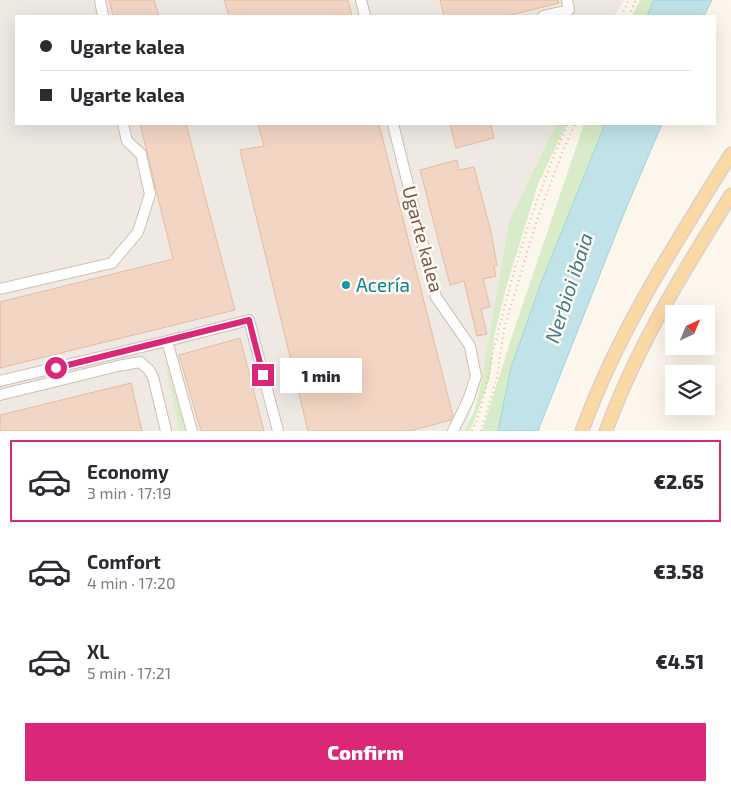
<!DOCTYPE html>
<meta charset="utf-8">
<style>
:root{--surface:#fff;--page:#f7f7f7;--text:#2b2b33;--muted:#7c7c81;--line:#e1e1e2;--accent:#db2777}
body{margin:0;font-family:"Exo 2",sans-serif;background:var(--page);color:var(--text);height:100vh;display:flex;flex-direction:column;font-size:19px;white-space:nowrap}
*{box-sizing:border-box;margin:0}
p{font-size:16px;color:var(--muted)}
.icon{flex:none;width:28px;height:28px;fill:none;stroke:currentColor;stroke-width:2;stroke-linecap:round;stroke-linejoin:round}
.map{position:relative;height:431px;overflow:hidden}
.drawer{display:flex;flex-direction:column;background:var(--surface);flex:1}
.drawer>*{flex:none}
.top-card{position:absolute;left:15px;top:15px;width:701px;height:110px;border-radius:0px;box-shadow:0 5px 20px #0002;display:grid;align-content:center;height:110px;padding:0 25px;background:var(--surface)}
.needle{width:32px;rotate:44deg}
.tools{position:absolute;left:665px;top:305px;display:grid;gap:10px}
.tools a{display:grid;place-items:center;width:50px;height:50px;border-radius:0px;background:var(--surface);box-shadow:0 5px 20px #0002;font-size:25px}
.end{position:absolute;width:22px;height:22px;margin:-11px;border:6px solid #db2777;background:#fff;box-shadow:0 0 0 2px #fff}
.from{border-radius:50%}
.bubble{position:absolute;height:35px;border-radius:0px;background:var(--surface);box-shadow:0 5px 20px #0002;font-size:16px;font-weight:800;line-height:35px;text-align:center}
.top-card b{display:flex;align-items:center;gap:18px;height:48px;font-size:19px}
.top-card b+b{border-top:1px solid var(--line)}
.top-card i{width:12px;height:12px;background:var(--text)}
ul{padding:9px 0 0;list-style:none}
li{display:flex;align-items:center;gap:15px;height:82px;margin:0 10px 8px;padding:0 15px;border:2px solid transparent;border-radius:0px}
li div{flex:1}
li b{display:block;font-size:19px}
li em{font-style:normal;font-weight:800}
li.selected{border-color:var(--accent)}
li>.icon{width:45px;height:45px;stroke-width:1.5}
.cta{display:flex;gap:10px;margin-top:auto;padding:10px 25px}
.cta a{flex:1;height:58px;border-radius:0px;background:var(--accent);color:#fff;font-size:20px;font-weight:800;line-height:58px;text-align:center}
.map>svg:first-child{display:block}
.industrial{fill:#efe9e4}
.green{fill:#d8ecc9}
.water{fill:#bfe3e8;stroke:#a5d3da}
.building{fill:#f3d5c3;stroke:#e6bba3}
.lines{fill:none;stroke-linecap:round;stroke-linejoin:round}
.minor-casing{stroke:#d1beb0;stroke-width:12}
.major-casing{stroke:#dad1cd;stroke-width:15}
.path{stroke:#d9b8a5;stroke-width:2;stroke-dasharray:1 4;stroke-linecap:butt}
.minor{stroke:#fff;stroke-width:10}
.major{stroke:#fbd9a5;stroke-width:12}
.route{stroke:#db2777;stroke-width:6}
.culture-dot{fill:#0f9aa8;stroke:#fffaf3;stroke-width:2}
.labels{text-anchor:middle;stroke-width:5;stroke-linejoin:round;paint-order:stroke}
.street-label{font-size:19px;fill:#7a5c4d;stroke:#fffaf3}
.culture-label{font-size:19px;fill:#0d838f;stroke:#fffaf3;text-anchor:start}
.water-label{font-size:20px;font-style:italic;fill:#437c86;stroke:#fffaf3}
</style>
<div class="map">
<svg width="731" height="431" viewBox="0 0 731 431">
<rect width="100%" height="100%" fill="#fdf6ec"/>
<path class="industrial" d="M0 0H624L614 16H16V124H556L509 221 481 383 464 431H186L166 364 179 431H0Z"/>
<path class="green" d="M640 0H654L647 16H632Z
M556 124H567L538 184 506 288 494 337 490 378 470 431H464L474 412 481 383 509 221Z
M584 124H605L541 283 518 348 511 367 498 431H482L513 333Z
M164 356 186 431H179Z"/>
<path class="water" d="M654 0H712L704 16H647Z
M605 124H662L625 211 538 431H498L511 367 518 348 541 283Z"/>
<path class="building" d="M109 0H154L159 16H113Z
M224 0H348L352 16H229Z
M440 0H558L559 3 507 16H444Z
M140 124H186L235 310 0 368V302L173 259Z
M258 124H379L453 416 451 420 410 431H308L240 150 264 146Z
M450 124H491L494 138 456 148Z
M457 160 459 170 474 167 491 232 497 265 494 267 496 276 483 279 490 307 481 309 487 334 477 336 464 281 450 285 420 170Z
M240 338 264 431H201L179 355Z
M131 383 142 431H0V415Z"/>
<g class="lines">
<defs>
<path id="minor" d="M100 0 103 16
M361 0 365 16
M543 16 569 10 567 0
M393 124 436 297 470 346 473 362 476 376 469 398 453 431
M0 289 112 263 138 232 150 194 141 154 127 141 123 124
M167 341 249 320 278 431
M0 381 167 341 192 431
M0 395 118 366 140 362 149 370 153 377 166 431"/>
<path id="major" d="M582 431C618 331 675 244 731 154
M606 431C637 346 683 272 731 195"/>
</defs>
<use href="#minor" class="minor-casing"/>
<use href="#major" class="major-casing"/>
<path class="path" d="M621 16 629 0
M629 16 636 0
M472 431C487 398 488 370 497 336 515 264 537 191 568 124
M481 431 497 377 504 329 537 220 562 153 575 124"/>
<use href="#minor" class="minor"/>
<use href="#major" class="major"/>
</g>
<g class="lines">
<path class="route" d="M56 368 249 320 263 375"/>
</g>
<circle class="culture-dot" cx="346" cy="285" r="5"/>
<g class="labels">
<g class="street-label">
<text transform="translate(423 239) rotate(75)" y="7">Ugarte kalea</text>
</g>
<g class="culture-label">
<text x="356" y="292">Acería</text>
</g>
<g class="water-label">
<text transform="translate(569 288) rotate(-72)" y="7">Nerbioi ibaia</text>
</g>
</g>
</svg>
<div class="tools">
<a><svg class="needle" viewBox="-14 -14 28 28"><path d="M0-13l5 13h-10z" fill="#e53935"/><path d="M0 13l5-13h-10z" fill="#7c7c81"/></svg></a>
<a><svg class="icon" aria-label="layers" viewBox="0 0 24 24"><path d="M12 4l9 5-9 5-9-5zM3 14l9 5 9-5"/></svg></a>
</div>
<i class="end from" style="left:56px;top:368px"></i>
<i class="end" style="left:263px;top:375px"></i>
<div class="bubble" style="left:280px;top:358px;width:82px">1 min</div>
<div class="top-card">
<b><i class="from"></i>Ugarte kalea</b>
<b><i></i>Ugarte kalea</b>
</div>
</div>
<section class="drawer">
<ul>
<li class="selected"><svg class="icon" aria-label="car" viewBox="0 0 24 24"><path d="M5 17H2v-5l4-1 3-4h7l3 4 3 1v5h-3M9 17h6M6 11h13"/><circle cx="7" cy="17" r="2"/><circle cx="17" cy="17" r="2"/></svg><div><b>Economy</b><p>3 min · 17:19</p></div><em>€2.65</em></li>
<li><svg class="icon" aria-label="car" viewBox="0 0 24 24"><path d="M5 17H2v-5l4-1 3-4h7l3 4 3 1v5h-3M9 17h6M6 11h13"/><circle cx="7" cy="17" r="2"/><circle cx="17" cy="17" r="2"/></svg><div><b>Comfort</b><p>4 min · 17:20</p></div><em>€3.58</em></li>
<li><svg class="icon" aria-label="car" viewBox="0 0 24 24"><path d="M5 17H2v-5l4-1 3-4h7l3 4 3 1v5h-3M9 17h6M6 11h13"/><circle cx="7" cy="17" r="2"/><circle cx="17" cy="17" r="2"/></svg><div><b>XL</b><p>5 min · 17:21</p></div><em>€4.51</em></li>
</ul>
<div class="cta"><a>Confirm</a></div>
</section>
